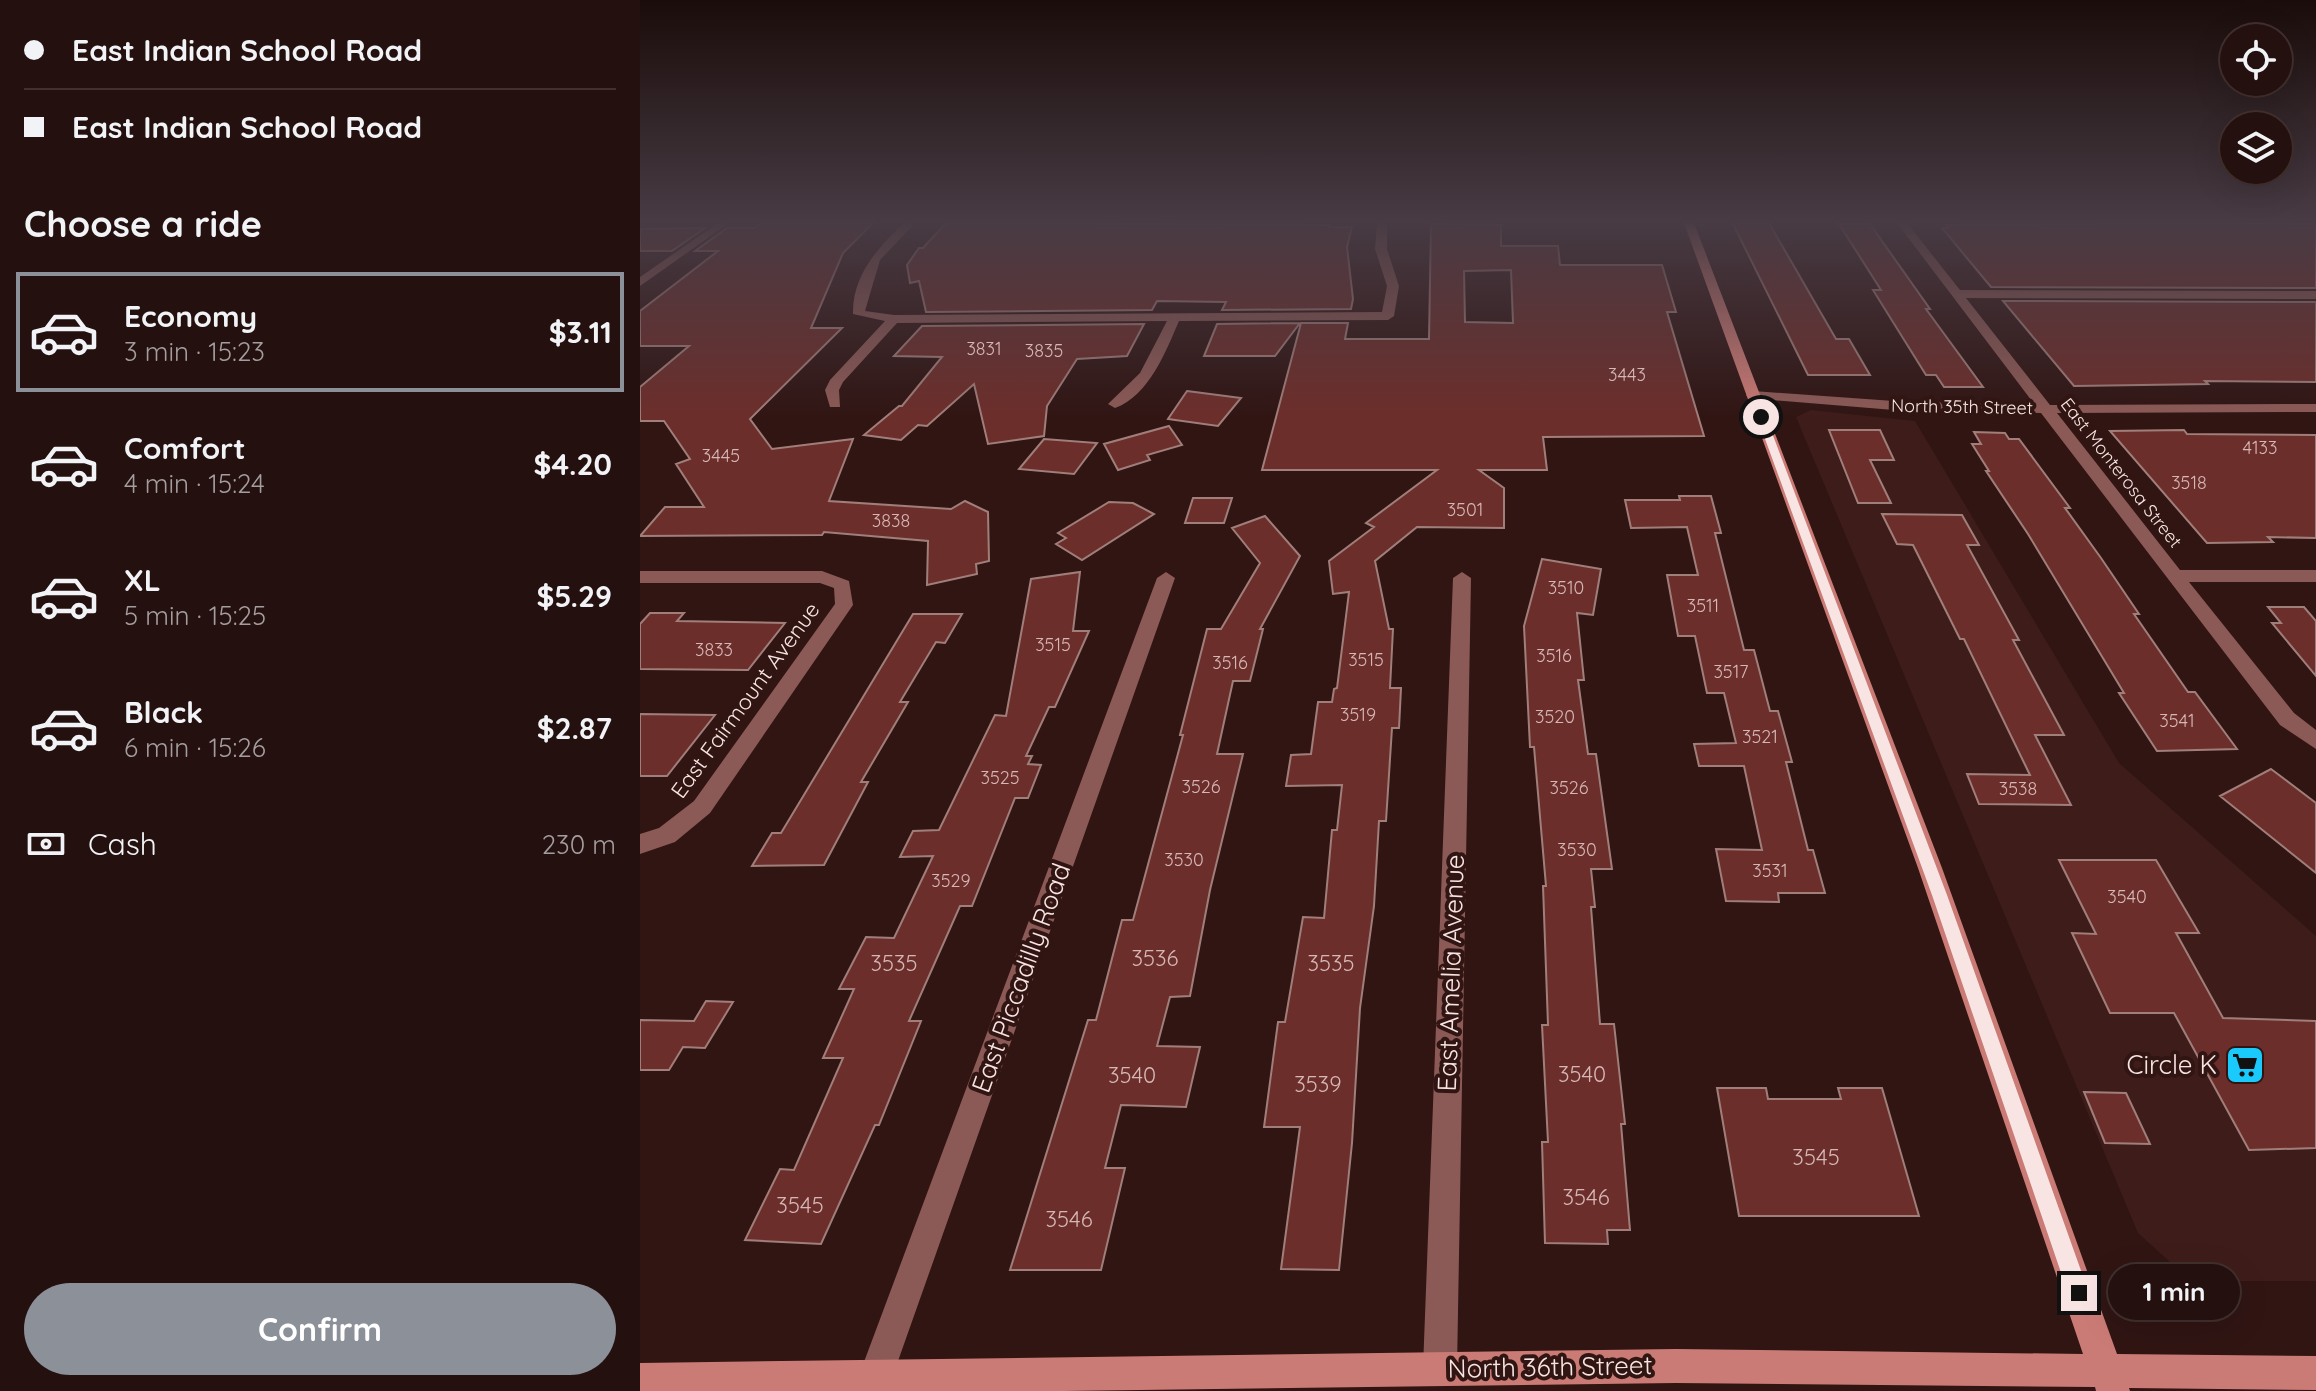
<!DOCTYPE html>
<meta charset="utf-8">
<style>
:root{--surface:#24100e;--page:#301e1c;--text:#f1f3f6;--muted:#a39d9e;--line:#41302e;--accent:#8c9099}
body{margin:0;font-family:Quicksand,sans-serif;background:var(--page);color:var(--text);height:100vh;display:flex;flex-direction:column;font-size:30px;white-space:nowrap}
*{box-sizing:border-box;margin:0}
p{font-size:26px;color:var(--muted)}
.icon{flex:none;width:44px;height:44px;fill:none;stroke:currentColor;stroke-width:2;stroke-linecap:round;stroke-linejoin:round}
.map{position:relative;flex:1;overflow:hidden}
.details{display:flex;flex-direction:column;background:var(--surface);width:640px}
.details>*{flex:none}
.top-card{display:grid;align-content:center;height:176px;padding:0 24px;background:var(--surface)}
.tools{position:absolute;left:1580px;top:24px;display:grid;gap:16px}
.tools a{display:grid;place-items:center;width:72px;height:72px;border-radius:50%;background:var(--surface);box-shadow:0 8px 32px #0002,0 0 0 2px var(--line);font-size:40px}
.end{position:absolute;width:36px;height:36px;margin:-18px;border:10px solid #f8e5e3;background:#111;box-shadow:0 0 0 4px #111}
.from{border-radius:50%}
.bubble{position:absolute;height:56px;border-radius:28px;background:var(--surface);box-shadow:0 8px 32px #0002,0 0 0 2px var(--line);font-size:26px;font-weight:700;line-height:56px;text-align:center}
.top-card b{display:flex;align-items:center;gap:28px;height:76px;font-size:30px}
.top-card b+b{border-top:2px solid var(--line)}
.top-card i{width:20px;height:20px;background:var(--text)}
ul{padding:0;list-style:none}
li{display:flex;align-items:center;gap:24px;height:120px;margin:0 16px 12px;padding:0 8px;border:4px solid transparent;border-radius:0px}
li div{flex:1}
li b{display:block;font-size:30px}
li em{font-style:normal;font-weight:700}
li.active{border-color:var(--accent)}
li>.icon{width:72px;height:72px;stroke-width:1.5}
h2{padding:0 24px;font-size:36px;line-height:96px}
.pay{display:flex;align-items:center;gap:20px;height:88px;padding:0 24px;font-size:30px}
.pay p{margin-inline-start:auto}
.action{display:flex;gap:16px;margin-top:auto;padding:16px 24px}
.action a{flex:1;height:92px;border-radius:48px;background:var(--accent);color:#fff;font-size:32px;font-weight:700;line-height:92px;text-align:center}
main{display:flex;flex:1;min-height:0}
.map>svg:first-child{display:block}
.built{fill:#3e1c1a}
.building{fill:#6c2e2b;stroke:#a07e7a;stroke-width:2;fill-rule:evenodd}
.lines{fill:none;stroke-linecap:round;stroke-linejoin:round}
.street{fill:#8c5a56;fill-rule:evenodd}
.secondary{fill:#cb7b75;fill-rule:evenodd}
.route{fill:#f8e5e3}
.labels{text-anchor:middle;stroke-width:8;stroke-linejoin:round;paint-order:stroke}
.number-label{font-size:18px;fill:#d5b7b5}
.far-street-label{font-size:18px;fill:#f8e5e3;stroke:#301513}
.street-label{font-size:22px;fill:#f8e5e3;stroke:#301513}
.near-number-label{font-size:22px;fill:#d5b7b5}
.near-street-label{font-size:26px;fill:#f8e5e3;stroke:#301513}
.near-poi-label{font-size:26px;fill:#f8e5e3;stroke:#301513;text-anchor:end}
</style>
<main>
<section class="details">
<div class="top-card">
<b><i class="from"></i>East Indian School Road</b>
<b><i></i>East Indian School Road</b>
</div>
<h2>Choose a ride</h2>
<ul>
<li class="active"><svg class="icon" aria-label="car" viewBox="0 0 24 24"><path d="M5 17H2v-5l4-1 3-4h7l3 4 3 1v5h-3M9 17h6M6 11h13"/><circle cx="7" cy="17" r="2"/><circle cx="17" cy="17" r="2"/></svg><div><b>Economy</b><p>3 min · 15:23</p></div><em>$3.11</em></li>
<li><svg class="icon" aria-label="car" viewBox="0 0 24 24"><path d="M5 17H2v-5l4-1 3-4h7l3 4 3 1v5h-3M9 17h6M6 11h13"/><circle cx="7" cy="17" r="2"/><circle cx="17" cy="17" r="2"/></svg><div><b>Comfort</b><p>4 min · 15:24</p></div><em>$4.20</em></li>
<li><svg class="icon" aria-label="car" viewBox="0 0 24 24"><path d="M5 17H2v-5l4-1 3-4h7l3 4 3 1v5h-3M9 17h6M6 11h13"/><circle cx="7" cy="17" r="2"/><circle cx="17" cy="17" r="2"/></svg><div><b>XL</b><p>5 min · 15:25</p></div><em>$5.29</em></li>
<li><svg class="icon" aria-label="car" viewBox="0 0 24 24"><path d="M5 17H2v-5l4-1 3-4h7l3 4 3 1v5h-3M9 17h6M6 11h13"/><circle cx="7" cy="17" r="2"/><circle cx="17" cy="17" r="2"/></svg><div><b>Black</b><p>6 min · 15:26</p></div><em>$2.87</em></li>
</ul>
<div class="pay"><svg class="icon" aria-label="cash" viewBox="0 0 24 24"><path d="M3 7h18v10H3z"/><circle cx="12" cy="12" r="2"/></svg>Cash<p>230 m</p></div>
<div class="action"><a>Confirm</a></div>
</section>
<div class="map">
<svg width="1676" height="1391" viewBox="0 0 1676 1391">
<rect width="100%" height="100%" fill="#301513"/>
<path class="built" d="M1171 410 1275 421 1479 763 1676 936V1281H1551L1498 1233 1156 417Z"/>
<path class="building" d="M121 223H233L203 253 171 328H202L110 419 132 449 213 439 189 501 311 509 325 501 348 512 349 561 336 564 337 574 287 585 288 541 184 532 182 535 0 536 25 507H64L36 464 50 459 24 421H0V387L49 346H0V311L78 251H55L87 228H114Z
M306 223 689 225V227H712L707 247 713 299 711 309 582 310 586 302 517 301 512 310 286 312 279 281 270 283 267 265 279 248H283Z
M1103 223H1129L1196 339H1209L1230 375H1168L1093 224Z
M1457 223 1676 224V288L1351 287 1302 228H1308L1306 225 1459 224Z
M791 224 861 225V246H918L920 265H1022L1036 312H1027L1064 436 903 437 907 470H839L864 488V528L777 527 735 561 749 629H753L750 688H761L759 728H752L746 821H739L734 906 720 1008 712 1143 699 1270 641 1269 660 1127H624L638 1022H645L663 917 684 918 692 830H697L702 785 646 786 651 755 671 754 678 702H692L694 689 697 688 709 592 693 594 689 561 734 527 726 523 797 470H622L661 323H708L705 339H789ZM871 270 873 323 825 322 824 271Z
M1199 224H1230L1290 309H1286L1343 387H1304L1296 375H1286L1233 290H1241Z
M65 228 32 251H0V229Z
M1363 301 1676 302V382L1565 381 1568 384 1434 386Z
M660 323 635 356H564L577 324Z
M504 324 487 356 437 359 407 406 404 436 348 444 334 384 287 426 278 425 261 440 224 435 259 406H262L302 357 254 356 282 326Z
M547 391 601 398 578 426 528 419Z
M529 426 542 445 507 455 510 460 478 470 464 444Z
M1189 430H1240L1254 460H1230L1251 503H1218Z
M1544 430 1547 434 1676 435V538L1628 537 1633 542 1567 543 1470 431Z
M1334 432 1365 433 1369 439H1379L1430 508H1425L1461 558 1499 614H1494L1548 692H1555L1597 749 1517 751 1479 693H1484L1388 534 1346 471H1349L1332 444H1341Z
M404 439 457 443 434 474 379 469Z
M1039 496H1071L1081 533H1075L1104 650H1114L1130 711H1138L1152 762H1146L1168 850H1173L1185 893H1138L1139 902 1086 901 1076 849 1122 850 1104 766H1059L1054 744 1096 743 1084 693H1067L1055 636H1038L1027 575H1058L1047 527 991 528 985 500H1040Z
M553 498H592L584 523H545Z
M469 502 493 503 514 514 442 560 416 544 426 538 418 533Z
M1242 514 1322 515 1339 545H1327L1379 640H1373L1424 735H1395L1431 805 1339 804 1327 774 1390 775 1324 639H1320L1273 545 1257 544Z
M625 516 660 556 620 629H623L610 681H593L577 754H603L570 890 550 996 530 997 517 1046 560 1047 546 1107 481 1105 465 1168H485L461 1270H370L448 1020H456L482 920H493L543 735H540L567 629H581L620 563 592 528Z
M902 559 961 569 953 615 937 613 944 680H938L948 754H956L972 869H951L955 907H951L960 1024H974L985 1124H981L990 1230H967L968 1244 905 1243 902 1142H908L902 1025H908L903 886H906L894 747H890L884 626Z
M440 572 433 631H449L415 707H409L386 756H392L388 764 401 765 388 798H375L332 906H320L269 1021H281L239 1125H235L181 1244 105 1240 140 1169 154 1170 203 1058H183L214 989H199L226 937 254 938 293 856 260 857 273 831 299 830 355 715 366 716 391 579Z
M1628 607H1664L1676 621V676L1632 623H1641Z
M10 613H44L37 621 145 623 108 670 0 669V624Z
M273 614H322L305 643 296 642 260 702H268L221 782H228L184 865 112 866 132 833H141Z
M0 714 75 715 27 776H0Z
M1631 769 1676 803V873L1580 796Z
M1419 860H1516L1559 933H1536L1583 1018 1676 1021V1148L1609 1150 1534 1013H1470L1432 933 1456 934Z
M66 1001 93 1002 65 1048 43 1047 29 1070H0V1020L54 1021Z
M1077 1088H1126L1128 1099H1201L1198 1088H1242L1279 1216H1099Z
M1444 1092 1486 1093 1510 1144 1465 1143Z"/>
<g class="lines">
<path class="street" d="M78 223H89L0 286V277Z
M264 223H275L240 260 225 311 254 315 742 312 747 286 735 249 737 223H747V249L759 286 754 316 748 320 539 321C526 351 509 396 475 408L468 404 500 373 527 321 257 323 203 382 199 390 200 407H190L185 390 190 380 245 321 213 314C212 276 238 247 264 223Z
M1257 223H1267L1320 290 1676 291V299L1326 298 1410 405 1676 404V412L1417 413 1540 570H1676V582H1549L1654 713 1676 730V749L1640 725 1401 413 1254 410 1108 398 1106 395 1113 391 1254 401 1395 405Z
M0 571H182L209 581 213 605 70 813 35 842 0 854V834L19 828 54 801 195 604 194 588 180 583H0Z
M526 572 535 578 252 1378 247 1390 226 1391 218 1378 517 578Z
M822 572 831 578 817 1368 812 1380 800 1385 788 1380 783 1368 813 578Z"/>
<path class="secondary" d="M1044 223H1054L1302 868 1477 1354 1676 1356V1390L1489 1388 1490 1391H1456L1455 1387 1036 1383 424 1391H0V1363L1036 1349 1443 1354 1278 868Z"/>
</g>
<linearGradient id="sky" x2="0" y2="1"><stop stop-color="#1a0c0a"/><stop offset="0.53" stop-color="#483b44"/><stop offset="1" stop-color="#483b44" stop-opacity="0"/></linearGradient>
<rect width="1676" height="417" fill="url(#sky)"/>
<path class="route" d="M1121 414 1126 417 1307 895 1449 1293 1446 1301 1439 1304 1431 1301 1428 1293 1292 895 1117 417Z"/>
<defs>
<symbol id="supermarket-square" viewBox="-11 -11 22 22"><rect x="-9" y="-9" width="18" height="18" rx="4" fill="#1acafc" stroke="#301513"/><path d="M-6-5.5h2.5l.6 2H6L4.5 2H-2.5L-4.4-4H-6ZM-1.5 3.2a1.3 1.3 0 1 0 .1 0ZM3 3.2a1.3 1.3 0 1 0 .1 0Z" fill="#111"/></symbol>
</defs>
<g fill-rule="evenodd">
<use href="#supermarket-square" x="1583" y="1043" width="44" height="44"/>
</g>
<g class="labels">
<g class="number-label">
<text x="344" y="355">3831</text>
<text x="404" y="357">3835</text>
<text x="987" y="381">3443</text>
<text x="1620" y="454">4133</text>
<text x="81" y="462">3445</text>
<text x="1549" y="489">3518</text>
<text x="825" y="516">3501</text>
<text x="251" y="527">3838</text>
<text x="926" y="594">3510</text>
<text x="1063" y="612">3511</text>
<text x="413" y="651">3515</text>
<text x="74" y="656">3833</text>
<text x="914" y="662">3516</text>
<text x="726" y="666">3515</text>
<text x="590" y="669">3516</text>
<text x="1091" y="678">3517</text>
<text x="718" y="721">3519</text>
<text x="915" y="723">3520</text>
<text x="1537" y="727">3541</text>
<text x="1120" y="743">3521</text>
<text x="360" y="784">3525</text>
<text x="561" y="793">3526</text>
<text x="929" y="794">3526</text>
<text x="1378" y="795">3538</text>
<text x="937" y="856">3530</text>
<text x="544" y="866">3530</text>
<text x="1130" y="877">3531</text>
<text x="311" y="887">3529</text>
<text x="1487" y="903">3540</text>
</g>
<g class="far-street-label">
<text transform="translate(1322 407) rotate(1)" y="6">North 35th Street</text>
<text transform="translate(1481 473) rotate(52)" y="6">East Monterosa Street</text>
</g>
<g class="street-label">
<text transform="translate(105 700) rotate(-54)" y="8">East Fairmount Avenue</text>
</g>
<g class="near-number-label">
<text x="515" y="966">3536</text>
<text x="254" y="971">3535</text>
<text x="691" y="971">3535</text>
<text x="942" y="1082">3540</text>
<text x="492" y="1083">3540</text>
<text x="678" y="1092">3539</text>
<text x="1176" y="1165">3545</text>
<text x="946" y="1205">3546</text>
<text x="160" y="1213">3545</text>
<text x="429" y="1227">3546</text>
</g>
<g class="near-street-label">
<text transform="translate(811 973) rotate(-88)" y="9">East Amelia Avenue</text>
<text transform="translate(381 978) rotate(-70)" y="9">East Piccadilly Road</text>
<text transform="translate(910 1367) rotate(-1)" y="9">North 36th Street</text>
</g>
<g class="near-poi-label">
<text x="1577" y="1074">Circle K</text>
</g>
</g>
</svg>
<div class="tools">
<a><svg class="icon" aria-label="locate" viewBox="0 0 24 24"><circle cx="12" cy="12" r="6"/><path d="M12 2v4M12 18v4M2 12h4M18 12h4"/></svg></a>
<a><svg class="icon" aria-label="layers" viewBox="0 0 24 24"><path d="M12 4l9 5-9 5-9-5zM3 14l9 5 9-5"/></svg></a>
</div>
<i class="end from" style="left:1121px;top:417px"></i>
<i class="end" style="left:1439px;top:1293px"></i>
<div class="bubble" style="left:1468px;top:1264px;width:132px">1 min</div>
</div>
</main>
